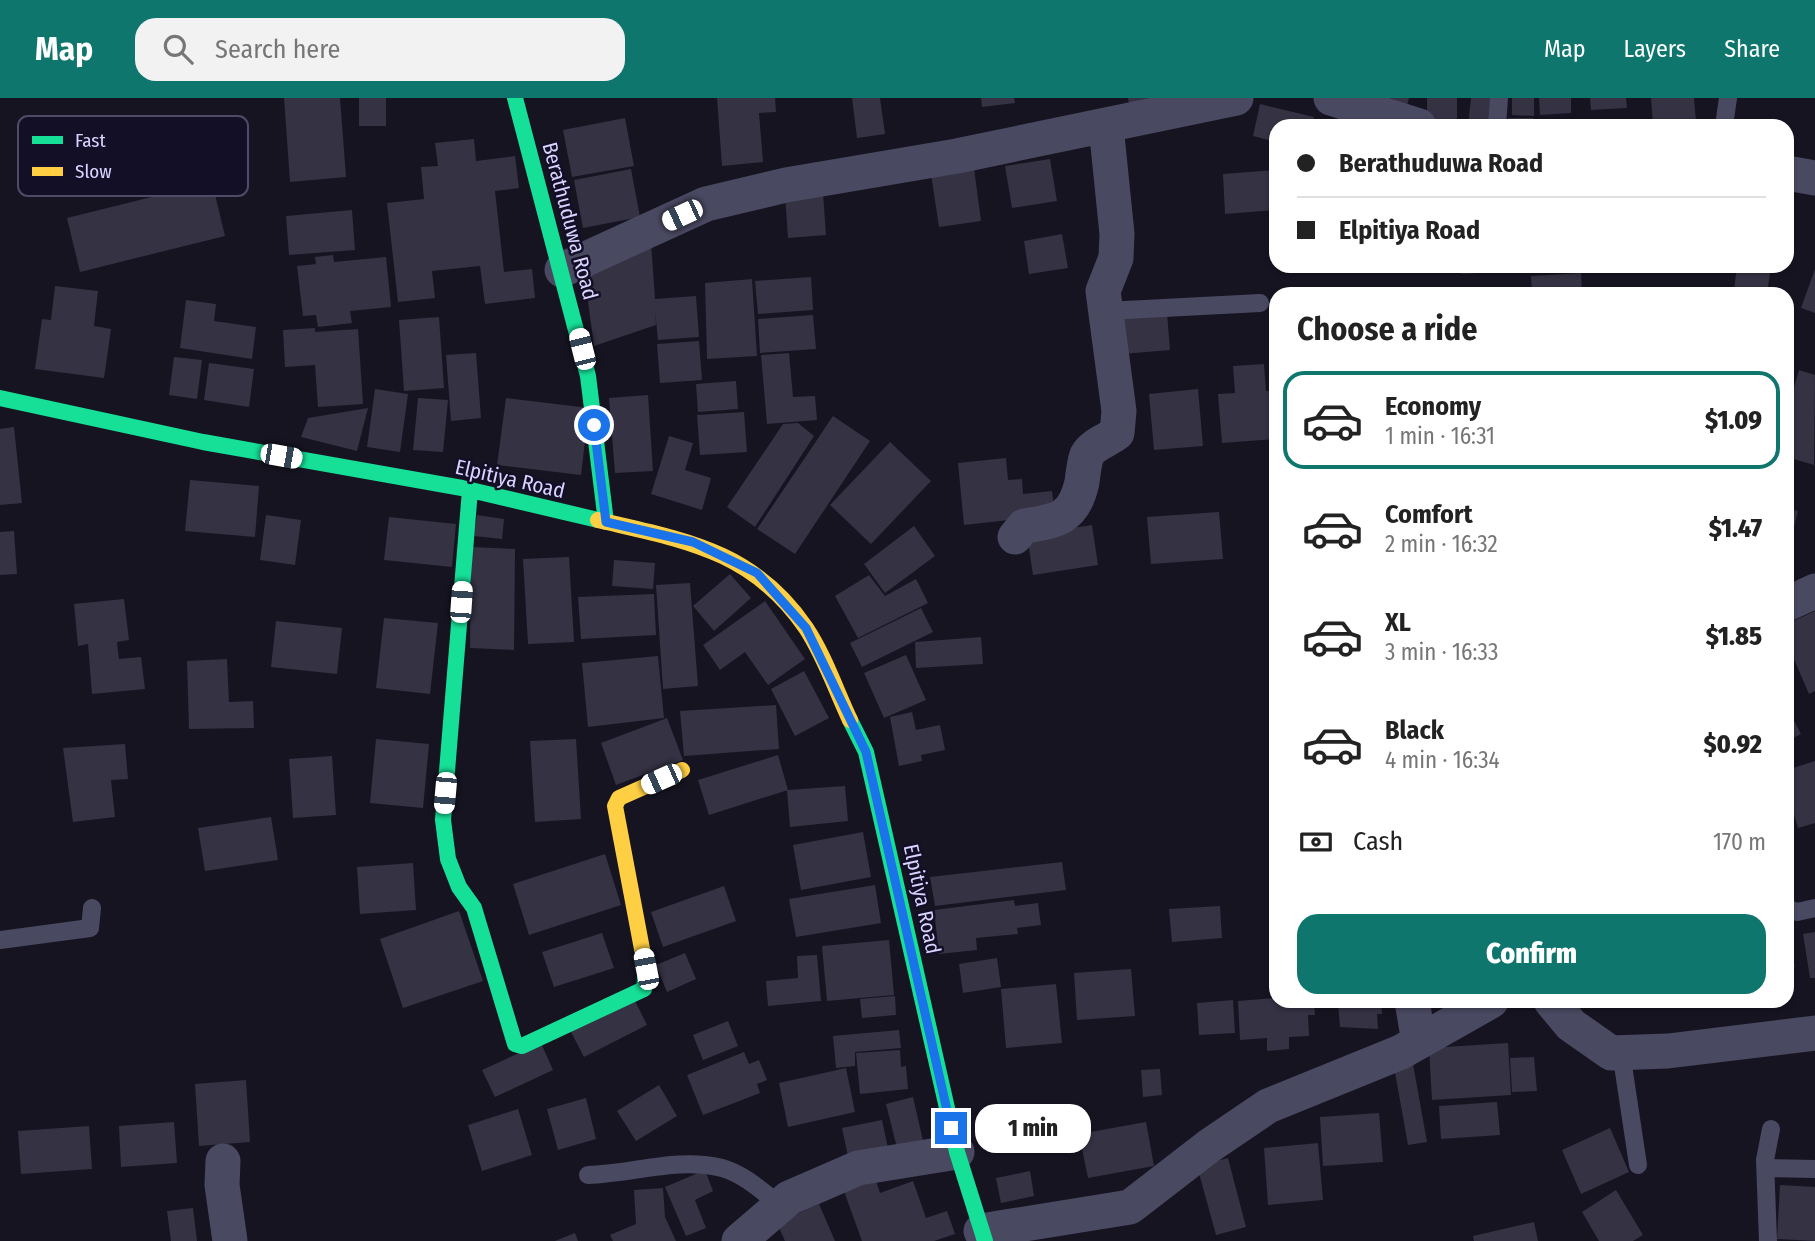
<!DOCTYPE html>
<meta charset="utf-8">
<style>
:root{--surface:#fff;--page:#f2f2f2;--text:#222;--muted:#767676;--line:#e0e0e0;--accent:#0f766e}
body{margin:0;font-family:"Fira Sans Condensed",sans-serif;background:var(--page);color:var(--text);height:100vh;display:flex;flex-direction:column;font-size:26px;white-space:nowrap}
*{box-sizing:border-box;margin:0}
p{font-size:23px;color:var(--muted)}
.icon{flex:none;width:38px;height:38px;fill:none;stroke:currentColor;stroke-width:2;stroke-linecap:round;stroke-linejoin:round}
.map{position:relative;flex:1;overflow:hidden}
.drawer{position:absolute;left:1269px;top:189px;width:525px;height:721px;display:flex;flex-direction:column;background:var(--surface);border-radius:21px;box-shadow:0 2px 5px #0004}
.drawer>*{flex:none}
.hud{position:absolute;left:1269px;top:21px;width:525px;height:154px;border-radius:21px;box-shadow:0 2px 5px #0004;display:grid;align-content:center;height:154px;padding:0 28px;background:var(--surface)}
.end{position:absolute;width:32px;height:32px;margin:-16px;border:9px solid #1a73e8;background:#fff;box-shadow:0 0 0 4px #fff}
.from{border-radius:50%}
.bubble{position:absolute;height:49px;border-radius:21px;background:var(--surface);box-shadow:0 2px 5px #0004;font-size:23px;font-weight:800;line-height:49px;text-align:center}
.car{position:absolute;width:21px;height:42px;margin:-21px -10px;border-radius:9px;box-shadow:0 0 5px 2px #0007;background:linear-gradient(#fff 24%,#345 0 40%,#fff 0 76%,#345 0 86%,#fff 0)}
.hud b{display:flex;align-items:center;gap:24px;height:66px;font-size:26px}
.hud b+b{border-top:2px solid var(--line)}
.hud i{width:18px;height:18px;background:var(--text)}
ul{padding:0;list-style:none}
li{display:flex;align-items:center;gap:21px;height:98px;margin:0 14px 10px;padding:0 14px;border:4px solid transparent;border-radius:21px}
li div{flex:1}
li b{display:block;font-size:26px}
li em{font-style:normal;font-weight:800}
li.active{border-color:var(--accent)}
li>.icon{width:63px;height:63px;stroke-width:1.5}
h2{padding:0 28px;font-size:32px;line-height:84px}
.pay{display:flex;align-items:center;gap:18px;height:77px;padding:0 28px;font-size:26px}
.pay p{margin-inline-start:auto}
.cta{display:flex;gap:14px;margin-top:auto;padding:14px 28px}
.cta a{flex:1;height:80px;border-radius:21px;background:var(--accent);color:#fff;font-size:28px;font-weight:800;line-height:80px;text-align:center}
header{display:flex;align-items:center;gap:42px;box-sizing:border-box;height:98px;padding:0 35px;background:var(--accent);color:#fff}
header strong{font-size:33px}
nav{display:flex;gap:38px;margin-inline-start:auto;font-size:24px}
.search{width:490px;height:63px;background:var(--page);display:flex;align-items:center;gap:18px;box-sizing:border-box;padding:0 24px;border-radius:21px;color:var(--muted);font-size:26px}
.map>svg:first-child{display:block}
.building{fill:#343243}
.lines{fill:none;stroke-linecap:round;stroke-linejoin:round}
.lane{stroke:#4a4962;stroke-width:18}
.street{stroke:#4a4962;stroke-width:35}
.fast{stroke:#16e098;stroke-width:16}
.slow{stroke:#ffcf43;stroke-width:16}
.route{stroke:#1a73e8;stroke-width:9}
.labels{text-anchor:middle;stroke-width:5;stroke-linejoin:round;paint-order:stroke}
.street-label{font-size:21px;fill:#d9d4ff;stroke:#130f26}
.key{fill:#130f26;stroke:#4e4a67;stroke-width:2}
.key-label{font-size:19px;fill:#d9d4ff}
</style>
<header>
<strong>Map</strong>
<div class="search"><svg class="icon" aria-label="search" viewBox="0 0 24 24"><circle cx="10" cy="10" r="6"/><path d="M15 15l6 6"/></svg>Search here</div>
<nav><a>Map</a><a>Layers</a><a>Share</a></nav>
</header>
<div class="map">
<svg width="1815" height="1143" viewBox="0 0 1815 1143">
<rect width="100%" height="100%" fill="#161421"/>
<path class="building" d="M284 0H340L346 79 290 84Z
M359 0H386V28H359Z
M717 0H775L776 14 759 15 763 64 722 68Z
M852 0H880L885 36 857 40Z
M981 0H1014L1015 5 982 9Z
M1128 0H1153L1129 6Z
M1385 0H1409L1405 16Z
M1427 0H1457V26H1434L1435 21H1427Z
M1471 0H1492L1489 28H1468Z
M1512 0H1534V18L1512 17Z
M1539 0H1571V15L1540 17Z
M1590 0H1626L1627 10 1591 12Z
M1651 0H1694L1696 23 1653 26Z
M1260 6 1314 19 1312 28H1276V44L1253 38Z
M625 20 634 68 572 79 563 32Z
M1508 20H1533V28H1508Z
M474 41 476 63 515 58 519 90 495 93 504 174 532 171 535 200 485 206 480 168 432 173 435 200 398 204 387 105 424 101 421 69 438 68 435 45Z
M1050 61 1057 103 1012 110 1005 68Z
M974 70 981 123 939 129 931 76Z
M631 71 640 119 583 130 574 82Z
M1276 72V112L1225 116 1223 76Z
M212 84 225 138 80 174 67 120Z
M823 95 826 137 788 140 785 97Z
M352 112 355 152 289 157 286 118Z
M1062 136 1068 170 1029 176 1024 143Z
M651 144 655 201 696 198 699 239 658 242 655 212 656 227 594 248 584 174Z
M333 157 334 164 386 159 391 209 350 213 352 225 318 229 316 217 303 218 297 168 316 166 315 159Z
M1461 168H1492L1493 174 1462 176Z
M1682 168H1718L1717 174Z
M1737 168H1771L1767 196 1734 192Z
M1815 171V215L1801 210Z
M1581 175 1582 196H1532L1531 178Z
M811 179 813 212 758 216 755 183Z
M752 181 757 258 707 261 705 185Z
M55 188 98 193 94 228 111 231 104 280 35 271 42 221 51 222Z
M186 202 216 206 214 223 256 229 252 261 180 250Z
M1167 215 1170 252 1123 256 1120 219Z
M813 217 816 251 760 255 758 221Z
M439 219 444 290 404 293 399 222Z
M315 230V234L358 231 363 306 318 309 315 267 285 269 283 232Z
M699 243 702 282 660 285 657 246Z
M476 255 481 320 451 323 446 257Z
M789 255 793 299 815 298 817 322 767 326 761 257Z
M174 259 202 262 197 301 169 297Z
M209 265 254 271 249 309 204 302Z
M1264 266 1266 293 1276 292V341L1222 345 1218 296 1235 295 1233 268Z
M1799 272 1815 277 1814 367 1787 359V314Z
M736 283 738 311 698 314 696 286Z
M375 291 408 296 400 354 367 349Z
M1198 291 1203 348 1154 352 1149 296Z
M648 297 653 373 615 375 609 300Z
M418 300 448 302 443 354 413 352Z
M506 300 589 310 581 377 497 367Z
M368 310 357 353 301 339 308 320Z
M744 314 747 354 700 357 697 317Z
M833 318 870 343 795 456 757 431Z
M798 325 814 338 755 429 727 409 783 326Z
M14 329 22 405 0 407V331Z
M669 338 693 345 685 372 711 380 702 412 651 396Z
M890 344 931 383 871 446 830 407Z
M1006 360 1008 382 1022 381 1023 396 1052 393 1055 417 964 427 958 365Z
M190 382 259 388 255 439 185 433Z
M1787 410 1798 413 1788 453H1787Z
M1219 414 1223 461 1151 466 1147 419Z
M266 417 301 422 295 467 260 462Z
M477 417 504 421 502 441 474 438Z
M389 419 456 426 452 469 384 462Z
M1092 427 1098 467 1033 477 1027 437Z
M914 428 935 458 885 495 864 466Z
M14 433 17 476 0 477V434Z
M471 449 515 451 514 552 470 550Z
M569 459 574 544 528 546 523 461Z
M614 462 655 465 653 491 612 488Z
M730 476 751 500 714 533 693 508Z
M869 477 885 498 916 481 928 505 858 540 835 498Z
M690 485 698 588 663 591 656 487Z
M654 496 656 537 581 541 578 499Z
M124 501 129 542 117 544 119 561 141 559 145 591 92 596 88 546 78 548 74 506Z
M765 503 805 561 768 587 745 554 720 572 703 547Z
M921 510 933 534 862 569 850 545Z
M1815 513V593L1809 596 1787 545V526Z
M384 520 438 525 430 596 376 590Z
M276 523 342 530 337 576 271 569Z
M981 539 983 566 916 570 915 544Z
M906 557 926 602 884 620 864 575Z
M658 558 664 620 588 629 582 565Z
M227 561 229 604 253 603 254 630 189 631 187 563Z
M804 573 829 620 795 638 771 591Z
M776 607 779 651 684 658 680 613Z
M1787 609 1801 636 1787 643Z
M912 614 916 632 940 627 945 652 921 657 922 663 899 668 890 619Z
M667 620 683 662 616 687 601 645Z
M376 641 429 646 423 710 370 705Z
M576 641 581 721 535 724 530 643Z
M125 646 128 681 111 682 115 719 73 724 63 650Z
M778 657 788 692 709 717 698 682Z
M332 658 336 717 293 720 289 661Z
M1815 663V725L1798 730 1787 692V672Z
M845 688 848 723 790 729 787 692Z
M271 719 278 762 205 773 198 730Z
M863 734 871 779 801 792 793 747Z
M605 756 621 807 529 837 513 786Z
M1062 764 1066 792 935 808 930 779Z
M413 765 416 812 360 816 357 769Z
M875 787 881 825 796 839 789 801Z
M724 788 736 823 663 849 651 814Z
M1014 802 1015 808 1038 805 1041 827 1017 830 1018 836 976 840 977 852 939 856 934 812Z
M1220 808 1222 840 1172 844 1169 811Z
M459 813 483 883 403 910 380 841Z
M1815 834V880H1810L1803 836Z
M602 835 614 870 554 889 542 854Z
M1787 835 1795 869 1787 871Z
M889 842 894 897 827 903 822 848Z
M685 855 696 881 667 894 656 867Z
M817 857 821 903 768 908 766 883 798 880 797 858Z
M997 860 1001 889 963 895 959 866Z
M1131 871 1135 918 1077 922 1074 875Z
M1056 886 1062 945 1006 950 1001 891Z
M895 898 896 917 862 920 860 901Z
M633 899 647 927 584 959 570 932Z
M1276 900V903H1314L1315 917H1308L1309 938 1289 939V951L1267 953V940L1240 942 1238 903Z
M1233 902 1235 935 1199 937 1197 905Z
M1355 903H1381L1382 916H1377L1378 931 1340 929 1338 905Z
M728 923 738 948 703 962 693 937Z
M899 932 901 950 855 954V968L836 970 833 938Z
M541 945 553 972 495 999 482 972Z
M1508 945 1511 997 1432 1002 1429 950Z
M900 952 901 969 906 968 908 991 860 996 856 955Z
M744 954 749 966 759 962 767 982 757 986 760 995 703 1017 687 977Z
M1534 959 1537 993 1512 994 1510 960Z
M1413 966 1427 1044 1408 1047 1394 969Z
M846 970 855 1014 788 1029 779 985Z
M1160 971 1162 997 1143 999 1141 972Z
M246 982 250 1044 199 1048 195 986Z
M659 987 677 1018 636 1043 617 1013Z
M913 999 924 1047 898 1054 886 1006Z
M586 1000 596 1041 558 1052 547 1011Z
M1497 1004 1500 1037 1441 1041 1439 1008Z
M1024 1010 1027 1048 983 1052 979 1015Z
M518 1011 532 1057 482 1073 468 1027Z
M1379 1015 1383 1064 1323 1068 1320 1019Z
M882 1022 889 1055 849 1063 842 1030Z
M174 1024 177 1065 121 1069 119 1028Z
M1146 1024 1154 1068 1088 1080 1079 1036Z
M89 1028 92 1071 21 1076 18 1033Z
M1610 1030 1629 1074 1581 1096 1562 1052Z
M1318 1045 1323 1102 1268 1107 1264 1050Z
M1228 1060 1246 1129 1216 1137 1197 1068Z
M705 1072 713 1093 695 1102 706 1130 686 1138 665 1089Z
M1030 1073 1034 1098 1001 1105 996 1080Z
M873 1074 880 1095 913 1083 926 1120 947 1113 955 1136 934 1143H862L841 1085Z
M1780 1087 1815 1089V1143L1777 1141Z
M663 1090 665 1119 676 1143H613L610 1137 636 1126 634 1092Z
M1616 1092 1643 1137 1633 1143H1599L1582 1114Z
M819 1106 835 1143H785L777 1125Z
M193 1110 197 1143H171L167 1113Z
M1534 1124 1538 1143H1474L1473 1138Z
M575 1135 578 1143H555Z"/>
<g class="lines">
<path class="lane" d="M1497 28 1499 0
M1724 28 1728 0
M1106 213 1260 205
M1787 810 1797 814 1815 810
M0 842 90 830 92 810
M1621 954 1638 1067
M1766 1070 1815 1071
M588 1077C632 1076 678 1059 722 1070 744 1076 763 1094 781 1108
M1768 1143 1765 1062 1771 1031"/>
<path class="street" d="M1331 0 1419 28
M1787 75 1815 80
M562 172 706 106 786 87 957 58 1236 0
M1015 439 1024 428C1057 423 1074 421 1082 384 1083 376 1084 365 1087 357 1092 347 1108 342 1117 335L1119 313 1103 193 1116 160 1117 136 1106 28
M1787 506 1815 493
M1412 903 1419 944
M1551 903 1571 927 1611 955 1668 953 1815 935
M223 1063 222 1087 230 1143
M981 1133 1130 1109 1209 1048 1268 1008 1401 954 1491 903
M739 1143 789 1100 858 1070 957 1054"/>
<path class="fast" d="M515 0 588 278 606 424
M0 300 203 344 462 390 598 422
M470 392 443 722 448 761 459 789 474 810 515 946 522 948 644 891 646 871 642 851
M850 622 866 654 957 1054 985 1143"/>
<path class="slow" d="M598 422C683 442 753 452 806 530 824 557 836 592 850 622
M642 851 615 708 619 700 682 672"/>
</g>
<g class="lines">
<path class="route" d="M594 327 606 424 693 444 757 475 806 530 866 654 951 1030"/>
</g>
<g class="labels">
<g class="street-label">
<text transform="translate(570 123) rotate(75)" y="7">Berathuduwa Road</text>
<text transform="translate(510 381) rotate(13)" y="7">Elpitiya Road</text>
<text transform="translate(922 801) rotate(78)" y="7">Elpitiya Road</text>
</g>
</g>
<rect x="18" y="18" width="230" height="80" rx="10" class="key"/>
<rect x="32" y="38" width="31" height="8" fill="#16e098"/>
<rect x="32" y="69" width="31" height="9" fill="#ffcf43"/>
<g class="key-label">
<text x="75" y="49">Fast</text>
<text x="75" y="80">Slow</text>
</g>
</svg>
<i class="end from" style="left:594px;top:327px"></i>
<i class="end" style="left:951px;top:1030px"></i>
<div class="bubble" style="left:975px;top:1006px;width:116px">1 min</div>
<i class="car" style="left:682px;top:117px;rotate:245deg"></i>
<i class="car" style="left:582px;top:251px;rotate:346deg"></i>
<i class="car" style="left:281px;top:358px;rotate:100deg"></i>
<i class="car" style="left:461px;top:504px;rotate:4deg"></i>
<i class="car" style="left:661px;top:681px;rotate:246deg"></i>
<i class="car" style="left:445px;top:695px;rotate:185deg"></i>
<i class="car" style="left:646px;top:871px;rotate:349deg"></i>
<div class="hud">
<b><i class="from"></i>Berathuduwa Road</b>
<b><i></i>Elpitiya Road</b>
</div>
<section class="drawer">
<h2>Choose a ride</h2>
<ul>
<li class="active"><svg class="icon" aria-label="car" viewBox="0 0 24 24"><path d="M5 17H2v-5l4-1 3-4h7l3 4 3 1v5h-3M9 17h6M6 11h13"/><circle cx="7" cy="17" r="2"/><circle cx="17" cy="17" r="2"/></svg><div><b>Economy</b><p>1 min · 16:31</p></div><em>$1.09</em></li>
<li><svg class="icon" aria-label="car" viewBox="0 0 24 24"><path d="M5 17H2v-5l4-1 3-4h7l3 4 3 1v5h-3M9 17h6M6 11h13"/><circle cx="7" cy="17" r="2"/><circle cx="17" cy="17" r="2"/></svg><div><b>Comfort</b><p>2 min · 16:32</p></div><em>$1.47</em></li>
<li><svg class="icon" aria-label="car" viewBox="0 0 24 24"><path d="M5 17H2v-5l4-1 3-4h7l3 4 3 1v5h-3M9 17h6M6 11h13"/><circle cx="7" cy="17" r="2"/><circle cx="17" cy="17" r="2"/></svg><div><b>XL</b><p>3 min · 16:33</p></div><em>$1.85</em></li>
<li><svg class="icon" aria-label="car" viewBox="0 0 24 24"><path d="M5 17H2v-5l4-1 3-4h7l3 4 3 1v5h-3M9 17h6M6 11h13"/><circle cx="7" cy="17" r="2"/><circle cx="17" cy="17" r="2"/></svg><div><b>Black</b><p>4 min · 16:34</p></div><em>$0.92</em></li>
</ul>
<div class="pay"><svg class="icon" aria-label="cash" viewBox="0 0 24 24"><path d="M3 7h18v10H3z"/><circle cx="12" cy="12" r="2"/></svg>Cash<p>170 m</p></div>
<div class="cta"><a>Confirm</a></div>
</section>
</div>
